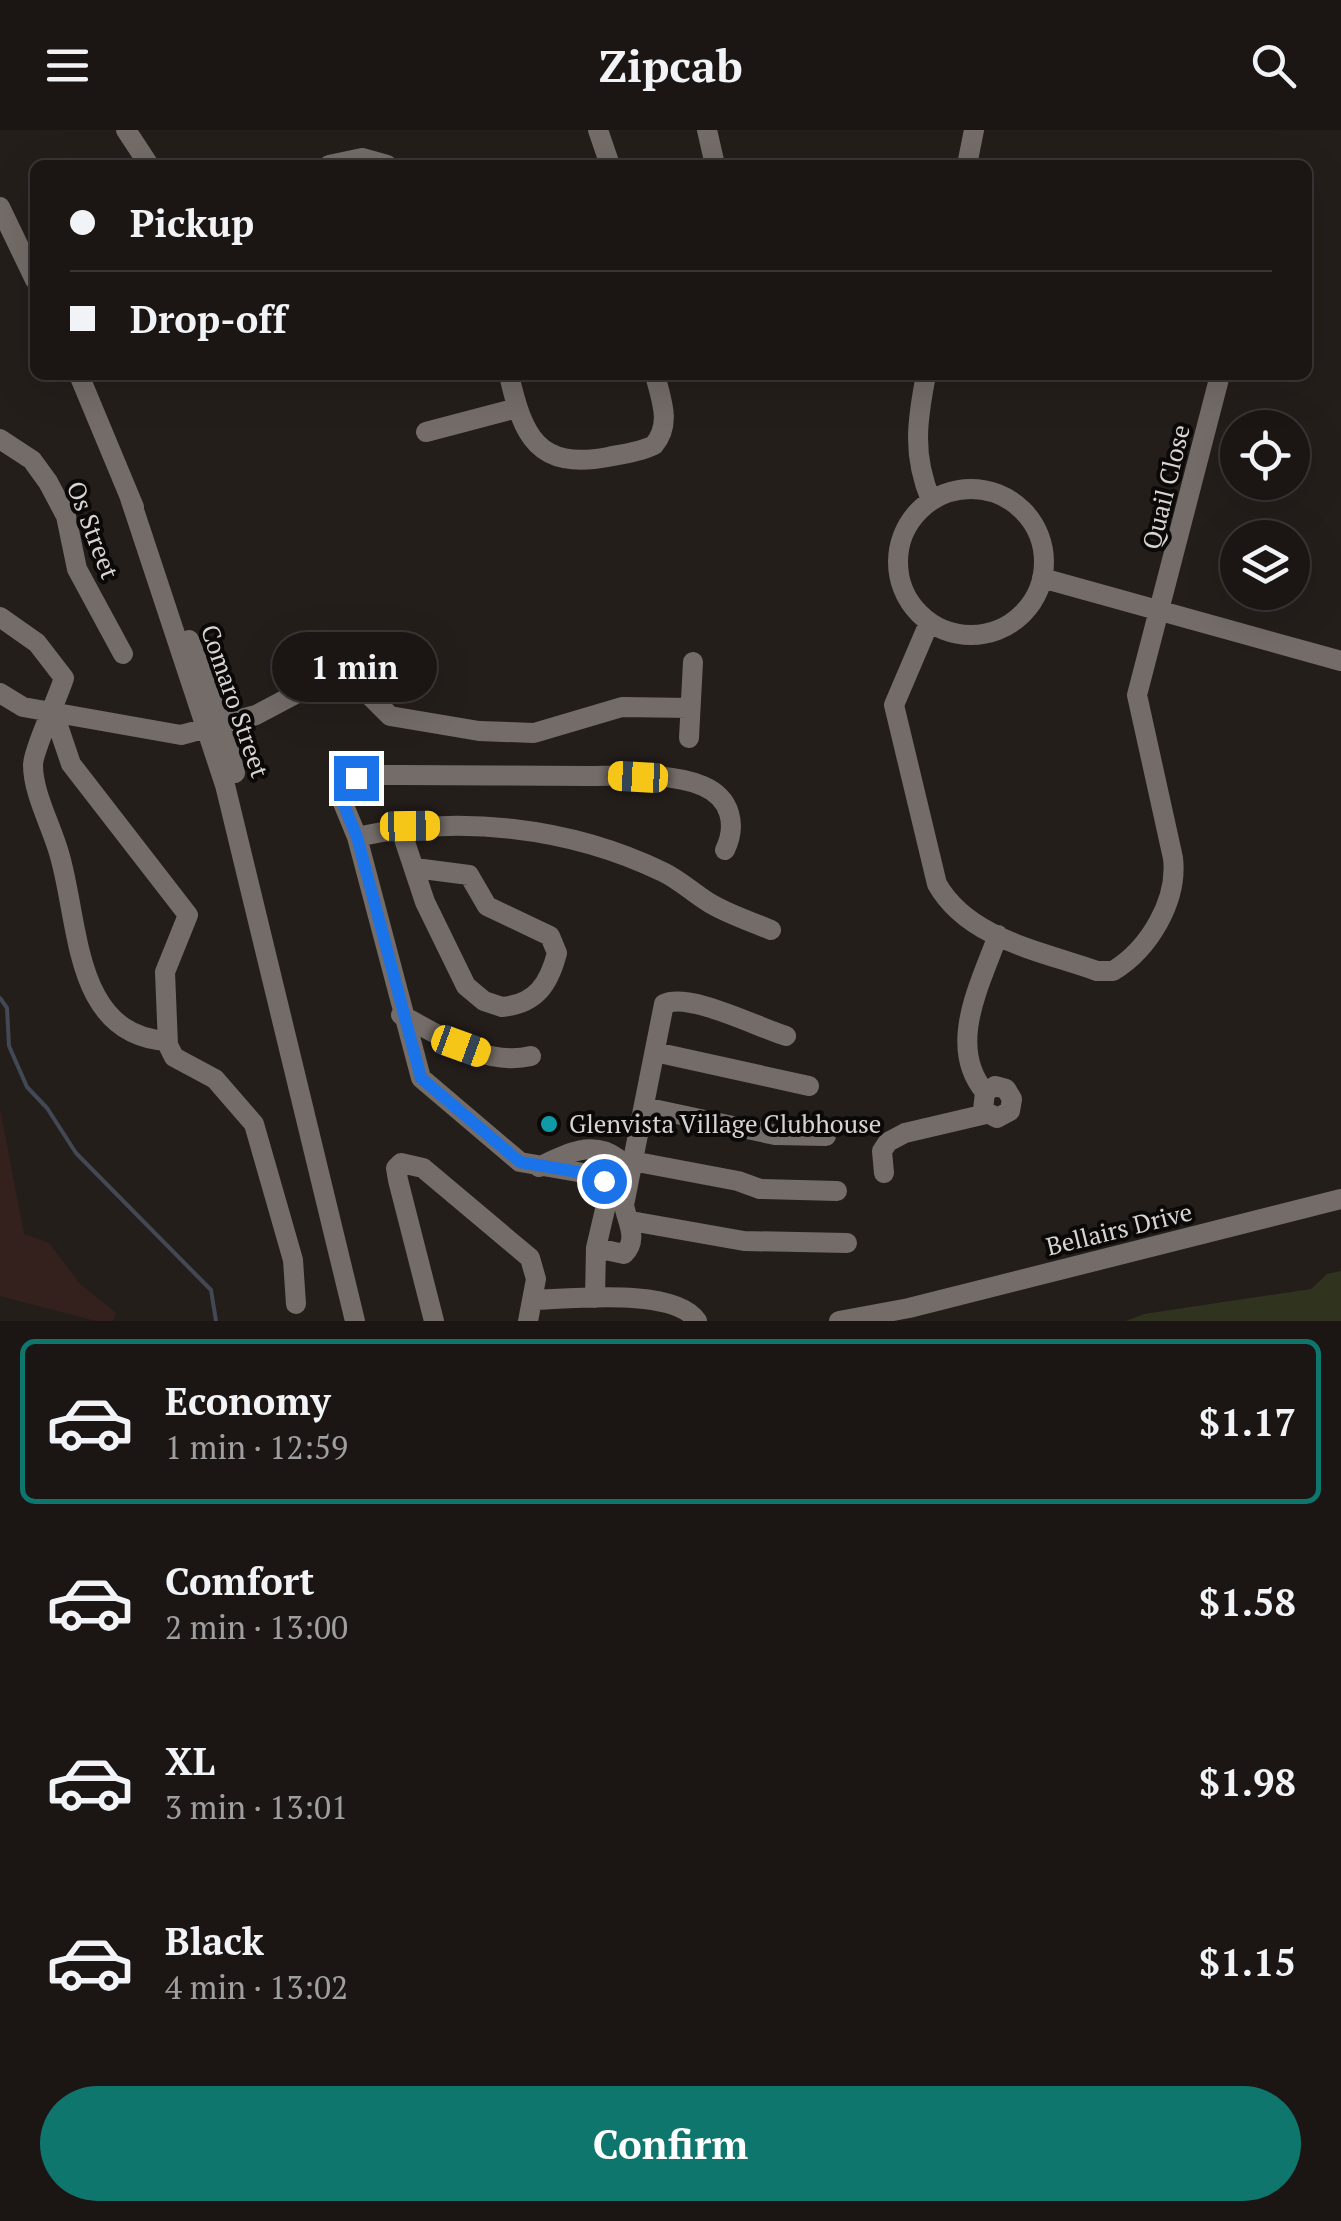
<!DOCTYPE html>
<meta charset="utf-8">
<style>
:root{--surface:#1b1614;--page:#282322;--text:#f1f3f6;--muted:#a09fa0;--line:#393534;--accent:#0f766e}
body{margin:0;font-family:"PT Serif",serif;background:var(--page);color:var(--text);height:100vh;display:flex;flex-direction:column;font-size:38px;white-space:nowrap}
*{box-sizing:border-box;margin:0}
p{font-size:32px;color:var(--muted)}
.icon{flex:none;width:55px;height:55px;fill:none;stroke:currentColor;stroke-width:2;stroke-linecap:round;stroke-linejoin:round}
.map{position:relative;height:1191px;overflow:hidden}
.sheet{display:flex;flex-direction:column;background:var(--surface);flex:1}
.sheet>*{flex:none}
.top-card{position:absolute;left:30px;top:30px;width:1282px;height:220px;border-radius:15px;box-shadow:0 10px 40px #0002,0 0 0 2px var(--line);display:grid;align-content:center;height:220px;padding:0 40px;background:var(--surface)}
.fabs{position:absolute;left:1220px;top:280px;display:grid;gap:20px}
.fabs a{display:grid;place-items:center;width:90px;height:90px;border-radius:50%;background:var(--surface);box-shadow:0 10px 40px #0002,0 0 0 2px var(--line);font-size:50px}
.end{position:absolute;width:45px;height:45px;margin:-22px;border:12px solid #1a73e8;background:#fff;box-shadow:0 0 0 5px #fff}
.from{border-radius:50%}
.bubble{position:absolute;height:70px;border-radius:35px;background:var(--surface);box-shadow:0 10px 40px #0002,0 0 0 2px var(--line);font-size:32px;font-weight:700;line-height:70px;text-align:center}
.car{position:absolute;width:30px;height:60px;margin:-30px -15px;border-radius:12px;box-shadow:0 0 8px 2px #0007;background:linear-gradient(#f5c518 24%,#345 0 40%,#f5c518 0 76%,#345 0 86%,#f5c518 0)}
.top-card b{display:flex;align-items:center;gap:35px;height:95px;font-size:38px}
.top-card b+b{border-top:2px solid var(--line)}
.top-card i{width:25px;height:25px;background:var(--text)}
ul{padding:18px 0 0;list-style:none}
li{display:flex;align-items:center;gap:30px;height:165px;margin:0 20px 15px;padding:0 20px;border:5px solid transparent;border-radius:15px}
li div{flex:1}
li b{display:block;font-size:38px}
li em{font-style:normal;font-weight:700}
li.current{border-color:var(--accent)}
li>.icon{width:90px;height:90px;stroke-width:1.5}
.cta{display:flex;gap:20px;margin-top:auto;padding:20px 40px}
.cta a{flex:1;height:115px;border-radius:60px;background:var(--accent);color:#fff;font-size:40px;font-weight:700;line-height:115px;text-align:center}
header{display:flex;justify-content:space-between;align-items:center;height:130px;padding:0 40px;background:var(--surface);font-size:45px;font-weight:700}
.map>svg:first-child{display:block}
.education{fill:#34211e}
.green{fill:#30341f}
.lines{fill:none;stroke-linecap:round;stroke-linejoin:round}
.stream{stroke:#424955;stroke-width:4}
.minor{stroke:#736c68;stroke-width:20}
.route{stroke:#1a73e8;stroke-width:12}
.culture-dot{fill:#0f9aa8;stroke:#0b0908;stroke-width:4}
.labels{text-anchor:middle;stroke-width:8;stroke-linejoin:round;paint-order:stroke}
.street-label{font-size:25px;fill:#d7d3d1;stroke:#0b0908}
.poi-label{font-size:25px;fill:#d7d3d1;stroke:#0b0908;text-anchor:start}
</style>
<header><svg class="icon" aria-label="menu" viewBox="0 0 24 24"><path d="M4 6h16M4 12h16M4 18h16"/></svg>Zipcab<svg class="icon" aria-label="search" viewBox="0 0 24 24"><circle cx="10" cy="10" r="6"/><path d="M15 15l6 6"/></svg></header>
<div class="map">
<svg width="1341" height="1191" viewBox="0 0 1341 1191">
<rect width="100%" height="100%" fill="#241e1b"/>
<path class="education" d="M0 979 24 1104 49 1113 80 1154 116 1183 113 1191H96L0 1166Z"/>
<path class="green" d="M1341 1141V1191H1126L1144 1184 1311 1159 1327 1144Z"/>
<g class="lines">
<path class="stream" d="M0 868 7 878 9 916 27 957 47 978 76 1023 211 1160 216 1191"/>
<path class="minor" d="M126 0 149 35
M598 0 610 35
M707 0 715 35
M329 35 362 28 387 35
M967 35 974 0
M0 77 35 150
M79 245 134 377
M509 245C523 306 537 340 608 327 623 324 641 322 654 315 672 294 661 269 655 245
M926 245C917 291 912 325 931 370
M426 302 517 278
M0 309 32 330 48 352 66 386 77 439 123 524
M898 432a73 73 0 1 1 146 0a73 73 0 1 1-146 0Z
M130 368 225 655 355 1191
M1042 448 1341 531
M0 487 37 513 64 548C58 567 33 621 33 635 33 663 51 695 59 723 80 792 72 905 167 911
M929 493 894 575 937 754C968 809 1041 821 1097 841H1113C1149 819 1178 771 1173 728L1137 565 1220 245
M189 510 223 597 235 643
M0 563 23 577 181 605 256 585 343 539 390 586 479 601 534 603 622 577 690 578
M54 584 71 634 188 785 165 842 168 915 174 927 215 949 254 994 293 1130 296 1174
M689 608 693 532
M400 697 425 772 466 856 484 871 502 877C536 874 549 854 557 823L550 806 487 776 469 745 415 738
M357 707C458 684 570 697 663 742 680 750 693 763 708 772 727 784 750 791 771 800
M401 885C440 905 485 937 531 926
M655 922 809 956
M985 962 995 956 1006 959 1012 969 1010 981 997 988 983 980 985 962C946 916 981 853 998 805
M644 977 775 1005 826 1006
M632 1031 738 1051 760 1059 837 1061
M539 1037C563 1025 592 1009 617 1028L596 1118 595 1168
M884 1043 882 1021 888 1012 905 1003 986 984
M608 1062 606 1052 595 1045 520 1032 421 948 357 707 343 673 345 658 367 645H400C462 645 525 646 587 646 622 646 670 642 703 656 731 668 737 695 725 720
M631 1091 744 1111 847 1113
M596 1118 624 1124C639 1109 627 1092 624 1075L664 874C689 862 757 897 786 906
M533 1170C570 1169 675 1157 697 1191
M434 1191 398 1050 396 1038 401 1033 423 1038 530 1128 536 1149 528 1191
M839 1191 909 1178 1341 1069"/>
</g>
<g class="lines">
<path class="route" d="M356 648 345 658 343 673 357 707 421 948 520 1032 590 1044 604 1051"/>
</g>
<circle class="culture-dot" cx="549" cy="994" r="10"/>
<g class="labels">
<g class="street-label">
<text transform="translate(1166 357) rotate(-76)" y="9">Quail Close</text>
<text transform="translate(93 400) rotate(69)" y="9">Os Street</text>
<text transform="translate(235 571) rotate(71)" y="9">Comaro Street</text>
<text transform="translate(1119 1099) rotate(-14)" y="9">Bellairs Drive</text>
</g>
<g class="poi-label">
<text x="569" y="1003">Glenvista Village Clubhouse</text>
</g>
</g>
</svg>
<div class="fabs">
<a><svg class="icon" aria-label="locate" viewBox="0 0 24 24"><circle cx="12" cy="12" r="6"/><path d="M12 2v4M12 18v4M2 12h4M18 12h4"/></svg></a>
<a><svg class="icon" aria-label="layers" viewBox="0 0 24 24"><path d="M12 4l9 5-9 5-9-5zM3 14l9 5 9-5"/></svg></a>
</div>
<i class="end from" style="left:604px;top:1051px"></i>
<i class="end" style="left:356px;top:648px"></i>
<div class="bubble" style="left:272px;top:502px;width:165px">1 min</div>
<i class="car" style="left:638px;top:647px;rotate:273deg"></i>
<i class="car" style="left:410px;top:696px;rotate:89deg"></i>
<i class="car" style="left:461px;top:916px;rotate:110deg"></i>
<div class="top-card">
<b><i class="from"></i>Pickup</b>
<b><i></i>Drop-off</b>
</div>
</div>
<section class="sheet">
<ul>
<li class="current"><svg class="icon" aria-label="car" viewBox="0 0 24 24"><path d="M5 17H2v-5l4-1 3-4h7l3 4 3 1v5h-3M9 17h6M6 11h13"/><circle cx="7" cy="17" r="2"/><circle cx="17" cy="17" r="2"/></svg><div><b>Economy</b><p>1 min · 12:59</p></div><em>$1.17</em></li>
<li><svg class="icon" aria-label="car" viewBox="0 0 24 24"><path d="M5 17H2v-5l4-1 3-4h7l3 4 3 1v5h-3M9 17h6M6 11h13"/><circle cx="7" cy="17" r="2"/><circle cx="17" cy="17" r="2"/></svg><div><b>Comfort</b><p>2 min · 13:00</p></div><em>$1.58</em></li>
<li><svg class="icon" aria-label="car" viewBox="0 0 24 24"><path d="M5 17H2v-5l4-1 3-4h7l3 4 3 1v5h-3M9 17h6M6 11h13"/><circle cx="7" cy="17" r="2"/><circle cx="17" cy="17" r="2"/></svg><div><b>XL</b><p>3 min · 13:01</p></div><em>$1.98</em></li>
<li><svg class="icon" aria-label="car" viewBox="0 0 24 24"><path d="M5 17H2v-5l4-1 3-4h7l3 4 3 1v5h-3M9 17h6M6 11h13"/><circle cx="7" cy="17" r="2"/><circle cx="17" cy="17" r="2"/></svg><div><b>Black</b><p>4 min · 13:02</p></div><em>$1.15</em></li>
</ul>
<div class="cta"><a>Confirm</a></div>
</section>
